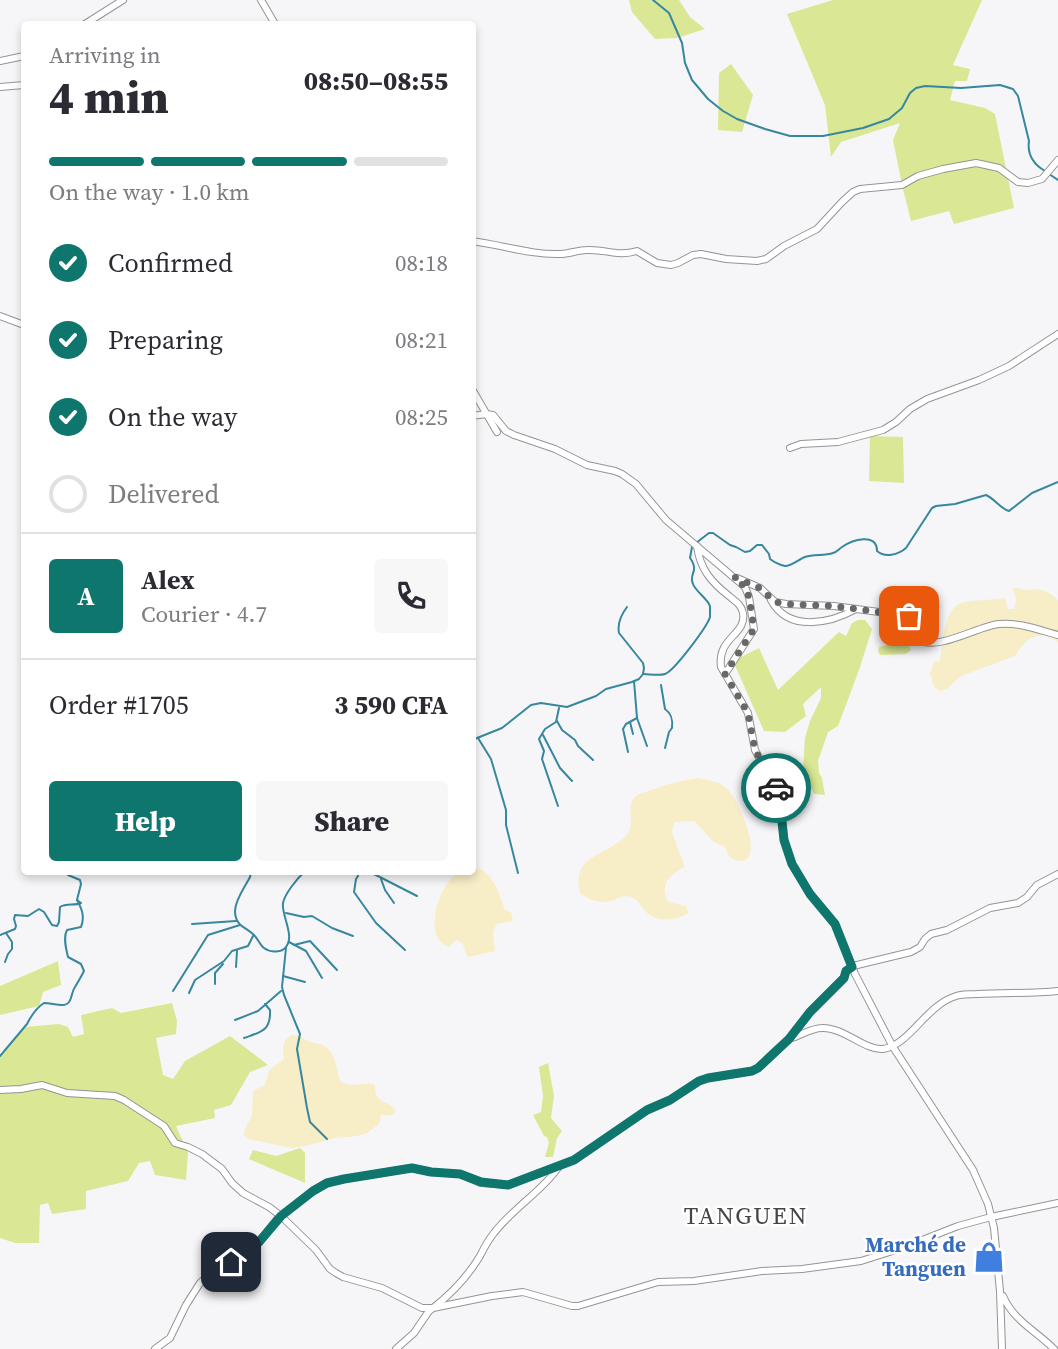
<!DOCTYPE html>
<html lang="en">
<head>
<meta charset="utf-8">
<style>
	:root { --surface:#fff; --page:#f7f7f7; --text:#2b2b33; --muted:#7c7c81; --line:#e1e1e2; --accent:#0f766e }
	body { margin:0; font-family:"Source Serif 4",serif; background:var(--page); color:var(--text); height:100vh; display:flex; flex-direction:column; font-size:26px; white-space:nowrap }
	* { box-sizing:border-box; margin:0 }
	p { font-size:23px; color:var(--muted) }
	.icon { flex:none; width:38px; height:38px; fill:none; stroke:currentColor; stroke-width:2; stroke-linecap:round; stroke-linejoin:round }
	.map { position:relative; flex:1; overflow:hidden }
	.panel { position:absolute; left:21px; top:21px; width:455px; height:854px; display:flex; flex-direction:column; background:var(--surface); border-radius:7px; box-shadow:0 4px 10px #0003 }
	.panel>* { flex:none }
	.pin { position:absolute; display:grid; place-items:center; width:60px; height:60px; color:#fff; margin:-30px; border-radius:14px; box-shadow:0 4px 10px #0006 }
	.courier { position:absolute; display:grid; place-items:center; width:70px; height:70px; margin:-35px; border:5px solid #0f766e; border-radius:50%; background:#fff; color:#222; box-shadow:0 2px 9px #0007 }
	.summary em { font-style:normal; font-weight:800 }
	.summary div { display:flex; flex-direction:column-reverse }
	.summary { display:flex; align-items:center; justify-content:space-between; height:119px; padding:0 28px }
	h1 { font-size:46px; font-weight:800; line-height:52px }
	.bar { display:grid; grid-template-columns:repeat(4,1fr); gap:10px 7px; align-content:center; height:84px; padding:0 28px }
	.bar i { height:9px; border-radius:5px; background:var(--line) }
	.bar .active { background:var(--accent) }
	.bar p { grid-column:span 4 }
	.line { display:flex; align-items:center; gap:18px; padding:0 28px; border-top:2px solid var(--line) }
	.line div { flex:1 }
	.round { display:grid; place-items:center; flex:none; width:74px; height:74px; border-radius:7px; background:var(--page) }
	ol { padding:0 28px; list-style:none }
	li { display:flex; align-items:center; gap:21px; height:77px }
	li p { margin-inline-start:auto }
	li .icon { padding:7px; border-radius:50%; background:var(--accent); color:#fff; stroke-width:4 }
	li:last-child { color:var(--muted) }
	li i { width:38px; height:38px; border:4px solid var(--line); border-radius:50% }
	.button { display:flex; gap:14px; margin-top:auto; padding:14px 28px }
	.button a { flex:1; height:80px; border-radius:7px; background:var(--accent); color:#fff; font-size:28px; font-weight:800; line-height:80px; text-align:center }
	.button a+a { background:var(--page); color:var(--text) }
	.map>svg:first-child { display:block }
	.green { fill:#dae794 }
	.sand { fill:#f7edc7 }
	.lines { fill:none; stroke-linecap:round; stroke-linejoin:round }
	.stream { stroke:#37879e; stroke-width:2 }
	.street-casing { stroke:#949496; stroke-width:8 }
	.street { stroke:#fff; stroke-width:6 }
	.done { stroke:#686869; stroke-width:7; stroke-dasharray:0 12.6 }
	.route { stroke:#0f766e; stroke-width:9 }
	.labels { text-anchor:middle; stroke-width:5; stroke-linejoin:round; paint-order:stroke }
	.shop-label { font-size:21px; font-weight:bold; fill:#366cbe; stroke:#fff; text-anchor:end }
	.quarter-label { font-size:24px; letter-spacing:2px; fill:#454546; stroke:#fff }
</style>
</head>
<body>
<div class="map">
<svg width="1058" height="1349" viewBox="0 0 1058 1349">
	<rect width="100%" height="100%" fill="#f6f6f8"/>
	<g class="green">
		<path d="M 629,0 L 679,0 L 690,17 L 705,29 L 677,38 L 655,39 L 632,12 Z"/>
		<path d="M 833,0 L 982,0 L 953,65 L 970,69 L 967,81 L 955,81 L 950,100 L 985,108 L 995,114 L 1014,208 L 954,224 L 949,211 L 911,221 L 902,185 L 893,140 L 900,123 L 841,142 L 831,157 L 825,105 L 787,14 Z"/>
		<path d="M 731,64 L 753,95 L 742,132 L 718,130 L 719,73 Z"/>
		<path d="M 870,436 L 903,437 L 904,483 L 869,481 Z"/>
		<path d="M 889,615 L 903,618 L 902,635 L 911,650 L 906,654 L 880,655 L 878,651 L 879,647 L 892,644 C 895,635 885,630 884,621 Z"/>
		<path d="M 858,620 L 865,620 L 872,629 L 859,670 L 838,726 L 828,732 L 818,761 L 819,773 L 822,778 L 825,795 L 814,794 L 803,769 L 805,738 L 810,721 L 821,698 L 821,687 L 803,704 L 806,716 L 785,732 L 764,731 L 733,661 L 759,648 L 778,690 L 839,632 L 846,636 L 852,623 Z"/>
		<path d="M 58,961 L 61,985 L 43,992 L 39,1006 L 0,1015 L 0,986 Z"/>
		<path d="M 172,1003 L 177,1021 L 176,1034 L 156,1038 L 163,1075 L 173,1079 L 185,1061 L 230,1036 L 268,1065 L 250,1072 L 231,1105 L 214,1110 L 215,1118 L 176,1126 L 188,1153 L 186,1180 L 155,1175 L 150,1161 L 139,1163 L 128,1181 L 86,1191 L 86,1209 L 52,1214 L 48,1203 L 40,1205 L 39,1243 L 15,1243 L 0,1238 L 0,1056 L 25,1027 L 59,1024 L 68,1027 L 73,1037 L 84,1034 L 81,1015 L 112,1008 L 121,1013 Z"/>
		<path d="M 548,1063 L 554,1096 L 551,1118 L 562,1131 L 557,1138 L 553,1157 L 545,1157 L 549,1143 L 547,1137 L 544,1136 L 533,1115 L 541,1112 L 543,1096 L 539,1067 Z"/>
		<path d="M 300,1148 L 305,1153 L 305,1183 L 249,1159 L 253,1150 L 276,1156 Z"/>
	</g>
	<g class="sand">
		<path d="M 1016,587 C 1028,593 1031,588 1041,590 C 1047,591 1054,596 1058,600 L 1058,642 C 1039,629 1025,638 1015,656 L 961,676 L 947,689 L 940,691 L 934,687 L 930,673 L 934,662 L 940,661 C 943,644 943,605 965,602 C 978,600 992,600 1005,598 L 1008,609 L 1014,609 C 1017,602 1016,595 1012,589 Z"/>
		<path d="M 698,778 C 708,780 717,781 725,787 C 736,795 755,838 750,853 C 749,858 748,858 744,861 C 732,861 729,858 725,847 L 714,842 L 694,821 L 674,822 L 672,832 L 685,867 C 670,874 658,885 669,902 L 686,906 L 689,913 C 678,920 658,923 647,913 C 641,907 638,897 627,896 C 621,896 616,899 611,901 C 599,904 590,900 580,893 C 571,855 606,856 626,836 C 637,824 624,807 636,796 C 640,793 647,792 651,790 C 668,784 681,781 698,778 Z"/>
		<path d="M 473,868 C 492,868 499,894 505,910 L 511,912 L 513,921 L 496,924 L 493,933 L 495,951 L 468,957 L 462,943 L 456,940 L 449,947 C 442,944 436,938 435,930 C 432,913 443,878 461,872 C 463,871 471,872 472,872 Z"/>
		<path d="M 292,1035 C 300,1035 301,1038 308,1041 C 313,1043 319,1043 324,1046 C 335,1052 337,1069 340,1081 C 350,1089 364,1081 375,1085 C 375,1105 386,1099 396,1110 L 393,1115 L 381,1115 L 379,1124 L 367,1133 L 357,1136 L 335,1138 L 305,1146 L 292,1148 L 248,1139 L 244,1135 L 245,1129 L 252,1116 L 253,1091 L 265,1085 L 269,1070 L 284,1059 C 282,1048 282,1040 292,1035 Z"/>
	</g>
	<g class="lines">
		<g class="stream">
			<path d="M 653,0 L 669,13 L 682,43 L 685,63 L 692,80 L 708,99 L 723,111 L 737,119 L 765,129 L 790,136 L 823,136 L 863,128 L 889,119 L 902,108 L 910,93 L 916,88 L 925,86 L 961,88 L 1000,85 L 1013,89 L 1018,96 L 1029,141 C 1027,155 1033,164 1045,171"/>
			<path d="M 1049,174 L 1058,180"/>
			<path d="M 696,543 L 709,533 L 713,533 L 730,545 L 736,547 L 745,552 L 750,551 L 757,545 L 762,545 L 769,554 L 770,559 C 774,562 780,565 785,566 C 792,566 799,559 805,557 C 814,554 824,556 833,553 C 837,552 839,549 842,547 C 852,540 877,532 877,551 C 885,558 898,555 906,548 L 932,508 L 936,506 L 955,504 L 986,495 C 995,499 1001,509 1009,511 L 1032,493 L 1058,482"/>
			<path d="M 643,674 C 649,674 659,676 665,674 C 674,671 707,627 710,617 C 710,616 710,608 710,606 C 707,598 696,592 693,584 C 688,574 700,572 690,558 L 692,547"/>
			<path d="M 661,685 L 665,709 C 672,714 673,720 672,728 L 669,732 L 665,748"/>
			<path d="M 637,718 L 647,746"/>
			<path d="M 557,721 L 562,730 L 575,740 L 578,746 L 593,760"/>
			<path d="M 630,722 L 633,734"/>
			<path d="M 543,735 L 560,768 L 572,781"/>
			<path d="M 478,738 L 491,759 L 506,810 L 506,825 L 518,873"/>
			<path d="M 472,740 L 502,728 L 531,705 L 541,703 L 567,707 L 596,696 L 606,689 L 632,682 L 639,679 L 643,674 L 644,668 L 643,663 L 619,633 C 617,623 621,615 627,607"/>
			<path d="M 628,752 L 623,729 L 626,724 L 637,718 L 634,681"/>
			<path d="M 558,806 L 542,759 L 544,751 L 539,739 L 545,729 L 556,722 L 559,708"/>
			<path d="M 207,872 L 213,873 L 216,872"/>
			<path d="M 251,872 L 250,877 C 245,887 235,900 235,911 C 235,926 246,927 254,935 C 258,939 260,945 264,948 C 269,952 279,953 284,949 C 297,938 281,916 283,903 C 285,893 298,878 304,872"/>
			<path d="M 357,872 L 358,876 L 356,879 L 354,892 L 376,923 L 405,950"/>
			<path d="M 370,872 L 417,896"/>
			<path d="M 381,879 L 385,890 L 394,903"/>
			<path d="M 286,913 L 304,917 L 312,916 L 332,928 L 353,936"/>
			<path d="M 192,924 L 236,921"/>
			<path d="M 0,935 L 15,929 L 16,926 L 14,919 L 15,915 L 28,916 L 39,909 L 44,912 L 52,925 L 57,926 L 59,922 L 60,907 C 67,903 74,906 81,903 L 77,900 L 81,884 L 80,880 L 68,875 L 68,872"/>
			<path d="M 289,942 L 306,951 L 322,978"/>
			<path d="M 294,945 L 310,941 L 337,970"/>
			<path d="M 286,948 L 282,987 L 284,995 L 300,1034 L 297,1049 L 307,1108 L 310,1122 L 327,1139"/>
			<path d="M 5,962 L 8,954 L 12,949 L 12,942 L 6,933"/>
			<path d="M 236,967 L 237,951"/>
			<path d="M 283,976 L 305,982"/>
			<path d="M 215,984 L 215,973 L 223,964"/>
			<path d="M 173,991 L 208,935 L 240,925"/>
			<path d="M 189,993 L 195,980 L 224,961 L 232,951 L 248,946 L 253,936"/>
			<path d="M 235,1020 L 258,1011 L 281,991"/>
			<path d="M 244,1038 C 261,1032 271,1031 270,1010 L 265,1004"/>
			<path d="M 0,1056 L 27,1024 C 31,1016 36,1008 44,1003 C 50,1003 56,1005 62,1005 C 73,1005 70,994 75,987 C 78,982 81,977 84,971 L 81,964 L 68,957 C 66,949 63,937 67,930 L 81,927 C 85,917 82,909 77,900"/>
		</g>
		<defs>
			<g id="street">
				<path d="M 261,0 L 275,24"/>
				<path d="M 85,24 L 123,0"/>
				<path d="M 0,61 L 24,56"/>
				<path d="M 0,87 L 24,85"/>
				<path d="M 472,241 C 502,245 531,255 560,254 C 569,254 578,250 587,250 C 606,249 617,257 637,251 L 657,263 L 671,265 L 678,263 L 693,255 L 701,254 L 726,259 L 757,261 L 766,259 L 784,246 L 817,229 L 842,202 L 853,192 L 860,189 L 902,185 L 918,176 L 943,169 L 976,163 L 999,168 L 1018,182 L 1028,183 L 1042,179 L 1058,160"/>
				<path d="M 0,316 L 24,325"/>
				<path d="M 472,389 L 497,432"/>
				<path d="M 472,416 L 486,414 L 493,415 L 506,431 L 514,435 L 555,449 L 587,465 L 615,471 L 622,474 L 636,484 L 666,520 L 745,587 L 749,597 L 754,629 L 725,674"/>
				<path d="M 790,448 L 801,444 L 838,442 L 883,430 L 896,422 L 910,409 L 927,399 L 979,380 L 1009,366 L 1058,334"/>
				<path d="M 697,546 C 700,569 711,582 729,596 C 735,601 741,604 743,613 C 747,635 717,637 721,667 L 748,713 L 755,750 L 779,795 L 784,840 L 792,864 L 810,894 L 835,924 L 855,974 L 893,1047 L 973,1170 L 988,1204 L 994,1228 L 1000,1291 L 1002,1349"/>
				<path d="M 737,578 L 760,588 L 775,602 L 786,604 L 834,606 L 909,616 C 915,624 909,635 919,640 C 938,651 978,626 999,624 C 1019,622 1039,630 1058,635"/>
				<path d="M 771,600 C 788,632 829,624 856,609"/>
				<path d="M 792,1038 C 801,1035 812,1028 822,1028 C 843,1027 866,1051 883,1049 C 909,1046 926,1005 956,996 C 962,994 970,994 977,994 C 1004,992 1031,994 1058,991"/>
				<path d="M 0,1090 L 21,1089 L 42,1085 L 67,1093 L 115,1096 L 124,1100 L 164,1126 L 175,1143 L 188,1147 L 202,1154 L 222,1169 L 232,1183 L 243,1193 L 269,1207 L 281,1216 L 316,1250 L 330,1269 L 336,1273 L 343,1277 L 382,1288 L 422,1308 L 433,1308 C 451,1294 468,1276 480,1256 C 484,1248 488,1240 494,1233 C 513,1208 540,1193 558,1168"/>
				<path d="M 1003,1296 C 1013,1320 1036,1331 1054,1349"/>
				<path d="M 155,1349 L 170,1338 L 186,1305 L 200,1283 L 210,1274 L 231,1262 L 259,1242 L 278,1218 L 313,1191 L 327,1183 L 344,1179 L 412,1168 L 431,1172 L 460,1174 L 481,1183 L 508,1185 L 574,1160 L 647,1110 L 670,1100 L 699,1081 L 708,1078 L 752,1071 L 758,1068 L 789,1039 L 810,1012 L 844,978 L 846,971 L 853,966 L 911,952 L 920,947 L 925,939 L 931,934 L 947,930 L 990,908 L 1018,903 L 1027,897 L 1037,885 L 1058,874"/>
				<path d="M 396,1349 L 414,1333 L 429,1311 L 433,1308 L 492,1296 L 523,1292 L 572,1306 L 578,1306 L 658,1282 L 694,1281 L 762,1271 L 802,1269 L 861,1261 L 902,1248 L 958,1226 L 991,1217 L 1058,1203"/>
			</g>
		</defs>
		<use href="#street" class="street-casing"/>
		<use href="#street" class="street"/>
	</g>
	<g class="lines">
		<path class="done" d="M 776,788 L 755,750 L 748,713 L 725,674 L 754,629 L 749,597 L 745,587 L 734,577 L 760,588 L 775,602 L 786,604 L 834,606 L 909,616"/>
		<path class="route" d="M 231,1262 L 259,1242 L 281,1216 L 313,1191 L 327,1183 L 344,1179 L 412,1168 L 431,1172 L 460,1174 L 481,1182 L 508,1185 L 574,1160 L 647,1110 L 670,1100 L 699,1081 L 708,1078 L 752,1071 L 758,1068 L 789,1039 L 810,1012 L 844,978 L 846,971 L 852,967 L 835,924 L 810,894 L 792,864 L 784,840 L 779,795 L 776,788"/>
	</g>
	<defs>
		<symbol id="shop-bare" viewBox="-9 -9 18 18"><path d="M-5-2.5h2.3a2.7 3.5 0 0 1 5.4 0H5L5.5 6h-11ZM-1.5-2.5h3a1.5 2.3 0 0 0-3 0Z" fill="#3f7fe0" stroke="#fff" stroke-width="2.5" paint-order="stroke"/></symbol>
	</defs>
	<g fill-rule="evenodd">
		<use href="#shop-bare" x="967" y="1235" width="44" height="44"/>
	</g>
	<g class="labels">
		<g class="shop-label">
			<text x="966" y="1252">Marché de<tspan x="966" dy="24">Tanguen</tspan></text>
		</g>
		<g class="quarter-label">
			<text x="746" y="1224">TANGUEN</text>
		</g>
	</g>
</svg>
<div class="pin" style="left:909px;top:616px;background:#ea580c"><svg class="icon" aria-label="bag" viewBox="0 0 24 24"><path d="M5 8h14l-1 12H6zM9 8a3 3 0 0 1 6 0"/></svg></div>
<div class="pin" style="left:231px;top:1262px;background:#1f2937"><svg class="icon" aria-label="home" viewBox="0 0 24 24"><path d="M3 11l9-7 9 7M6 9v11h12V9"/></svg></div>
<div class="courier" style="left:776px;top:788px"><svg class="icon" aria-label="car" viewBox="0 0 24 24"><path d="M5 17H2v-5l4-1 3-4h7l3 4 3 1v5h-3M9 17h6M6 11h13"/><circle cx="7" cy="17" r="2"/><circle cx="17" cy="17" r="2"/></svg></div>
<section class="panel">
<div class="summary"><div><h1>4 min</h1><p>Arriving in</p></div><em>08:50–08:55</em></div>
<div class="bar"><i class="active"></i><i class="active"></i><i class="active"></i><i></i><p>On the way · 1.0 km</p></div>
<ol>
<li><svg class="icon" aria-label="check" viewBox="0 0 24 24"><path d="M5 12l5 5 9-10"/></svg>Confirmed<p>08:18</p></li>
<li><svg class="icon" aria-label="check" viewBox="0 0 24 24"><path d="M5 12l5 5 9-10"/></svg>Preparing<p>08:21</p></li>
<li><svg class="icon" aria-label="check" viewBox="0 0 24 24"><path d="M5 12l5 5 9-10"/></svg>On the way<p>08:25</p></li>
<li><i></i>Delivered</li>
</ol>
<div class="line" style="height:126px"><b class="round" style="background:var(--accent);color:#fff">A</b><div><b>Alex</b><p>Courier · 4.7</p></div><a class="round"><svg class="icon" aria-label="phone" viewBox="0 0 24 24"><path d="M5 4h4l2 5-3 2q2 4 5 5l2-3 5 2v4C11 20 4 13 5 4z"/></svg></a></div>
<div class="line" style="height:91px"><div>Order #1705</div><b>3 590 CFA</b></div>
<div class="button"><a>Help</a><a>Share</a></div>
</section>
</div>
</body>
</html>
